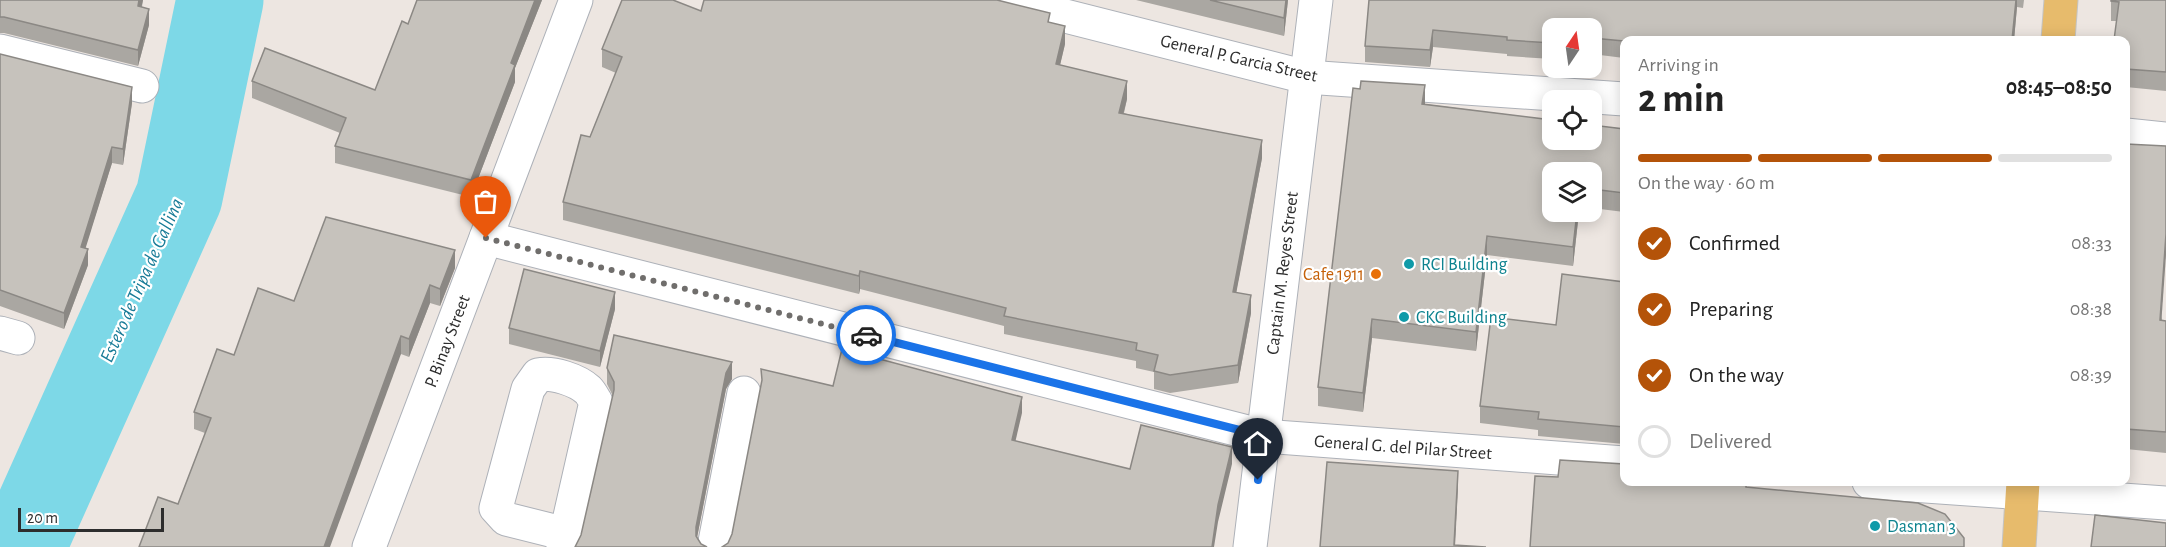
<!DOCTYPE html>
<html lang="en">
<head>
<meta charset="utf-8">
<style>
	:root { --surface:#fff; --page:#f2f2f2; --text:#222; --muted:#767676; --line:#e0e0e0; --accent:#b45309 }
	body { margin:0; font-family:"Alegreya Sans",sans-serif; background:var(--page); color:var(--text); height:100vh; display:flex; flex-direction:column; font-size:22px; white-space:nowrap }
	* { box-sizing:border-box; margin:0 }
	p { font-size:20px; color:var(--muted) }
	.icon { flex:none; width:33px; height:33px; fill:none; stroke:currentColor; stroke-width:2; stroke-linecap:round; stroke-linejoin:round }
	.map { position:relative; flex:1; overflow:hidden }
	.details { position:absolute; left:1620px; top:36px; width:510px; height:450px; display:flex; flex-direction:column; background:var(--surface); border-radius:12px; box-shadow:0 3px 15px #0003 }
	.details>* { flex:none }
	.needle { width:39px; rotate:13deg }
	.fabs { position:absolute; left:1542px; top:18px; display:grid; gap:12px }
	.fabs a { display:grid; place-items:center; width:60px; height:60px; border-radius:12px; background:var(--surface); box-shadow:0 3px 15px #0003; font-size:30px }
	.scale { position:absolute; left:18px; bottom:15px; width:146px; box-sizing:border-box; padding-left:6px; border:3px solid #2d2d2d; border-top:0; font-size:16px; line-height:21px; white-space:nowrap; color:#2d2d2d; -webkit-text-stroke:4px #fff; paint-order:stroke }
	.pin { position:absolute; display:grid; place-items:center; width:51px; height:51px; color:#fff; margin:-62px -26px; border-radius:50% 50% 50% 0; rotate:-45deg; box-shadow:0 0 6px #0007 }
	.pin .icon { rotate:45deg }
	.courier { position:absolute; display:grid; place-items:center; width:60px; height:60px; margin:-30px; border:4px solid #1a73e8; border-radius:50%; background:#fff; color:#222; box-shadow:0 2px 8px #0007 }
	.summary em { font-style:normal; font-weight:700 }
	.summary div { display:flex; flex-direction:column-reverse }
	.summary { display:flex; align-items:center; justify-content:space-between; height:102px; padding:0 18px }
	h1 { font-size:39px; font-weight:700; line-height:45px }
	.bar { display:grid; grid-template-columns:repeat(4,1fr); gap:9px 6px; align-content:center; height:72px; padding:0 18px }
	.bar i { height:8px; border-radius:4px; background:var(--line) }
	.bar .on { background:var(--accent) }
	.bar p { grid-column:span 4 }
	ol { padding:0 18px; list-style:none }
	li { display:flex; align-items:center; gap:18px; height:66px }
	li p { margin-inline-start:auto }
	li .icon { padding:6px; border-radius:50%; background:var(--accent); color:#fff; stroke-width:4 }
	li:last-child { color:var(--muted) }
	li i { width:33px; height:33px; border:3px solid var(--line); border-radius:50% }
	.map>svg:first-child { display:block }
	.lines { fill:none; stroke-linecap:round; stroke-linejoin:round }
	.river { stroke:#7dd8e7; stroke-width:87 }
	.minor-casing { stroke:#adb1b8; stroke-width:35 }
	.major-casing { stroke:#c4c4c4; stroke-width:35 }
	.minor { stroke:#fff; stroke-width:33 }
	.major { stroke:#e7bb6c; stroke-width:33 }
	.wall { fill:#aaa7a2 }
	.shaded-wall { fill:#8b8884 }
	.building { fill:#c6c2bc; stroke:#8b8884; stroke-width:1.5 }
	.done { stroke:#706e6c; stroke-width:6; stroke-dasharray:0 10.8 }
	.route { stroke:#1a73e8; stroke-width:8 }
	.culture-dot { fill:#0f9aa8; stroke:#fff; stroke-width:2 }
	.food-dot { fill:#e8710a; stroke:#fff; stroke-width:2 }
	.labels { text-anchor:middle; stroke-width:4.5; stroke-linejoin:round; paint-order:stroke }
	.street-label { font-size:18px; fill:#2d2d2d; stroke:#fff }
	.culture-label { font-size:18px; fill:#0d838f; stroke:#fff; text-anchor:start }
	.food-label { font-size:18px; fill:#c56008; stroke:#fff; text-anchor:end }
	.water-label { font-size:20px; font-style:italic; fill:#187b97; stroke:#fff }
</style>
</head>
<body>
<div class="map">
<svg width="2166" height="547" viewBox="0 0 2166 547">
	<rect width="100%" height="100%" fill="#ede6e1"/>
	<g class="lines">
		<path class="river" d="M 22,547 L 179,197 L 220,0"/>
		<defs>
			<g id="minor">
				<path d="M 1002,0 L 1306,77 L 1624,99"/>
				<path d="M 0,51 L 142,86"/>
				<path d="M 2126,135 L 2166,139"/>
				<path d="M 486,238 L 1263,436 L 1624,463"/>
				<path d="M 0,333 L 18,338"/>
				<path d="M 1869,482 L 2166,503"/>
				<path d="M 369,547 L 576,0"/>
				<path d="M 563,547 L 566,534 L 596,402 C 594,399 591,393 588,390 C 577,380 553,372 538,375 L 528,389 L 496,508 L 506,519 L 566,534"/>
				<path d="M 714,547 L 744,393"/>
				<path d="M 1250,547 L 1316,0"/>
			</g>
			<g id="major">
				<path d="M 2058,40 L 2061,0"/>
				<path d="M 2019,547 L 2023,482"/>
			</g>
		</defs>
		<use href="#minor" class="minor-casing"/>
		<use href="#major" class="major-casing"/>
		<use href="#minor" class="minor"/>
		<use href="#major" class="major"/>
	</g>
	<g class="wall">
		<path d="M 0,0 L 143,0 L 142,7 L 149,25 L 138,66 L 4,33 L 0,33 Z"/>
		<path d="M 417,0 L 542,0 L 515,68 L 515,82 L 471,197 L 335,163 L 335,146 L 340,133 L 252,98 L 252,81 L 375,90 L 408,24 Z"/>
		<path d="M 1136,0 L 1288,0 L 1284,36 Z"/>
		<path d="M 1369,0 L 2024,0 L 2023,8 L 2017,7 L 2014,40 L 1624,40 L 1624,58 L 1592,54 L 1592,28 L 1552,28 L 1552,59 L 1507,56 L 1507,54 L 1433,47 L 1430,67 L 1365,62 L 1365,46 Z"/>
		<path d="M 2111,0 L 2166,0 L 2166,91 L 2126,87 L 2126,40 L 2117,21 L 2111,21 Z"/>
		<path d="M 701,11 L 1050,23 L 1065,44 L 1060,65 L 1127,99 L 1124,113 L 1262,158 L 1236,292 L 1251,313 L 1238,383 L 1170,393 L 1154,389 L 1154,372 L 1136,368 L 1136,361 L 1004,334 L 1004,326 L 860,289 L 859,294 L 563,220 L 563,202 L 616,73 L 602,67 L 602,49 Z"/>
		<path d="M 0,54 L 132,103 L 123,165 L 112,163 L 85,248 L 88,265 L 64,329 L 0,306 Z"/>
		<path d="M 1360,89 L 1425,104 L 1624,129 L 1624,212 L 1592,208 L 1592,172 L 1552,172 L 1579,212 L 1573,266 L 1487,255 L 1476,351 L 1372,338 L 1363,412 L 1318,406 L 1318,387 Z"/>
		<path d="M 2126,144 L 2162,320 L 2166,321 L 2166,453 L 2126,449 Z"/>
		<path d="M 455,268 L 440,306 L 430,303 L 409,357 L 401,354 L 178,504 L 205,433 L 194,429 L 194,412 L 294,301 Z"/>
		<path d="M 1624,282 L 1624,444 L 1538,436 L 1538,430 L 1480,423 L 1480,406 L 1556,325 Z"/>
		<path d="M 615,309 L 600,367 L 509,344 L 509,328 Z"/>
		<path d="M 607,368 L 732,379 L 726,389 L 697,537 L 581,535 L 613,396 L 607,384 Z"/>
	</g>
	<g class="shaded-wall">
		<path d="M 139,0 L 143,0 L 138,22 L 138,6 Z"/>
		<path d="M 535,0 L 542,0 L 515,68 L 515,82 L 471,197 L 471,180 L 511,63 Z"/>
		<path d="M 1286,0 L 1288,0 L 1284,36 L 1284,18 Z"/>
		<path d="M 2016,0 L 2017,0 L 2017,7 L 2014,40 L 2012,40 Z"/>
		<path d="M 149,9 L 149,25 L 138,66 L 138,50 Z"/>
		<path d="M 1065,26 L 1065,44 L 1056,82 L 1056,64 Z"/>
		<path d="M 1433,30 L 1433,47 L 1430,67 L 1430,50 Z"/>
		<path d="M 1127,81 L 1127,99 L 1119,131 L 1119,113 Z"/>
		<path d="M 1425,85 L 1425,104 L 1422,104 Z"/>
		<path d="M 132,87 L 132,103 L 123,165 L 123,149 Z"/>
		<path d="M 1262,140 L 1262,158 L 1233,310 L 1233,292 Z"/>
		<path d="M 112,147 L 112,163 L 81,263 L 81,247 Z"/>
		<path d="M 1577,212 L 1579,212 L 1573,266 L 1573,247 Z"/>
		<path d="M 2166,234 L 2166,255 L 2160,341 L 2160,320 Z"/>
		<path d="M 1487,236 L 1487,255 L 1476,351 L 1476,332 Z"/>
		<path d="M 88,249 L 88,265 L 64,329 L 64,313 Z"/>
		<path d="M 455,250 L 455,268 L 440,306 L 440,289 Z"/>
		<path d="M 860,271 L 860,289 L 859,294 L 859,276 Z"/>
		<path d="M 430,285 L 430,303 L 409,357 L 409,339 Z"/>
		<path d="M 615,292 L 615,309 L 600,367 L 600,351 Z"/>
		<path d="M 1251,295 L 1251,313 L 1238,383 L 1238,365 Z"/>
		<path d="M 1372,319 L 1372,338 L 1363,412 L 1363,393 Z"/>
		<path d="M 401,336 L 401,354 L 330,547 L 324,547 Z"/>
		<path d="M 732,362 L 732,379 L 726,389 L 696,543 L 696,527 L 726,373 Z"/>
		<path d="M 1022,397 L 1022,413 L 1012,456 L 1012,440 Z"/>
		<path d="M 1232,447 L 1232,464 L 1218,522 L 1214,547 L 1212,547 L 1218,505 Z"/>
		<path d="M 1458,471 L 1458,488 L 1455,547 L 1454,547 Z"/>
	</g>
	<g class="building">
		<path d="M 0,0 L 139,0 L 138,6 L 149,9 L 138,50 L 4,17 L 0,17 Z"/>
		<path d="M 417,0 L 535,0 L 511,63 L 515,65 L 471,180 L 335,146 L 346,118 L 252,81 L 265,48 L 375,90 L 402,21 L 408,24 Z"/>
		<path d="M 622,0 L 673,0 L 701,11 L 704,0 L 997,0 L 1050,13 L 1048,22 L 1065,26 L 1056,64 L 1127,81 L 1119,113 L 1262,140 L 1233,292 L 1251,295 L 1238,365 L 1170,375 L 1154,371 L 1158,355 L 1136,350 L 1137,343 L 1004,316 L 1006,308 L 860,271 L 859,276 L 563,202 L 581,135 L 590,137 L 622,57 L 602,49 Z"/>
		<path d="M 1210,0 L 1286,0 L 1284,18 Z"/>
		<path d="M 1369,0 L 2016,0 L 2012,40 L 1644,40 L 1632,39 L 1632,40 L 1624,41 L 1592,38 L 1592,28 L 1552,28 L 1552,43 L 1507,40 L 1507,37 L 1433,30 L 1430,50 L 1365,46 Z"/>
		<path d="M 2111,0 L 2166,0 L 2166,72 L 2126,69 L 2126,40 L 2114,40 L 2119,2 L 2111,1 Z"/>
		<path d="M 0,54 L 132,87 L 123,149 L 112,147 L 81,247 L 88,249 L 64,313 L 0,290 Z"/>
		<path d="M 1361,81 L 1425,85 L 1422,104 L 1552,120 L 1552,140 L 1592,140 L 1592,125 L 1624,129 L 1624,193 L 1592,189 L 1592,172 L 1552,172 L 1552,212 L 1577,212 L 1573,247 L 1487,236 L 1476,332 L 1372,319 L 1363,393 L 1318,387 L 1353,88 L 1360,89 Z"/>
		<path d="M 2126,144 L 2166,146 L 2166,234 L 2160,320 L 2166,321 L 2166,432 L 2126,429 Z"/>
		<path d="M 326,217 L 455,250 L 440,289 L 430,285 L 409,339 L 401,336 L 324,547 L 139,547 L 158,497 L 178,504 L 211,418 L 194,412 L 217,349 L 234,355 L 258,288 L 294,301 Z"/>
		<path d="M 524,269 L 615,292 L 600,351 L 509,328 Z"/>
		<path d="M 1562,274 L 1624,282 L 1624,427 L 1538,419 L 1539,412 L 1480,406 L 1491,317 L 1556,325 Z"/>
		<path d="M 614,335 L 732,362 L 726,373 L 696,527 L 696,536 L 701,544 L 707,547 L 575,547 L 581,535 L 614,390 L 614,382 L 607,368 Z"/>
		<path d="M 842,349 L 1022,397 L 1012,440 L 1130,469 L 1141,425 L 1232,447 L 1218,505 L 1212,547 L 722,547 L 728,543 L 732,534 L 762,380 L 761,369 L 833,386 Z"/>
		<path d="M 1560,460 L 1624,464 L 1624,482 L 1746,482 L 1746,487 L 1918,503 L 1945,514 L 1964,538 L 1964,547 L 1530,547 L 1535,476 L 1558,477 Z"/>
		<path d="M 1327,462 L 1458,471 L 1454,545 L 1486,547 L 1320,547 Z"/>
		<path d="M 2095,515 L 2166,523 L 2166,547 L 2091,547 Z"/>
	</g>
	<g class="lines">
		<path class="done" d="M 486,238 L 866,335"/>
		<path class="route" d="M 866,335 L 1263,436 L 1258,480"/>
	</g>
	<g class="culture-dot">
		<circle cx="1409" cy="264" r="6"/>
		<circle cx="1404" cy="317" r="6"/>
		<circle cx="1875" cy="526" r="6"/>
	</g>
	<circle class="food-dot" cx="1376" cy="274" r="6"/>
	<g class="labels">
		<g class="street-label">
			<text transform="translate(1239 58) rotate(13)" y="6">General P. Garcia Street</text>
			<text transform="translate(1282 273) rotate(-83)" y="6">Captain M. Reyes Street</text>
			<text transform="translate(447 341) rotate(-69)" y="6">P. Binay Street</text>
			<text transform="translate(1403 447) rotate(4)" y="6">General G. del Pilar Street</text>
		</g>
		<g class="culture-label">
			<text x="1421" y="270">RCI Building</text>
			<text x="1416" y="323">CKC Building</text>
			<text x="1887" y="532">Dasman 3</text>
		</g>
		<g class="food-label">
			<text x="1364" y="280">Cafe 1911</text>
		</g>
		<g class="water-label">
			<text transform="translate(141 280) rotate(-66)" y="7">Estero de Tripa de Gallina</text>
		</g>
	</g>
</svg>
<div class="fabs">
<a><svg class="needle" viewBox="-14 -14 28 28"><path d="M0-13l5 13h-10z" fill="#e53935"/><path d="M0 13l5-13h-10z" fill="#767676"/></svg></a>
<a><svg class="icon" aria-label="locate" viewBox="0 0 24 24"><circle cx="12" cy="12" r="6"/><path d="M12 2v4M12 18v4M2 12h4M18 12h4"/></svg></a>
<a><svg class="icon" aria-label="layers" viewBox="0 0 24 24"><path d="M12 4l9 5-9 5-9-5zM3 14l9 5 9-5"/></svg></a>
</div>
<div class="scale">20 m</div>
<div class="pin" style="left:486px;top:238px;background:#ea580c"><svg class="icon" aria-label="bag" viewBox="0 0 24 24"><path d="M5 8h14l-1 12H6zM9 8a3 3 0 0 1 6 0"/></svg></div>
<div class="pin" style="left:1258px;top:480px;background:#1f2937"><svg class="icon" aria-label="home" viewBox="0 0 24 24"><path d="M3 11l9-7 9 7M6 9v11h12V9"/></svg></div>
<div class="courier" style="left:866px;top:335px"><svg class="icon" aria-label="car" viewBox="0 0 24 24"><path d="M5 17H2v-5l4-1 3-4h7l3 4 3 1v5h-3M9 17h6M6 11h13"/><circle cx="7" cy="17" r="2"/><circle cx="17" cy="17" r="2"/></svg></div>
<section class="details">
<div class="summary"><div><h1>2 min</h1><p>Arriving in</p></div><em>08:45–08:50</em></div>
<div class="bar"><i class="on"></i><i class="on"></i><i class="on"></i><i></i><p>On the way · 60 m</p></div>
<ol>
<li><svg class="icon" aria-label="check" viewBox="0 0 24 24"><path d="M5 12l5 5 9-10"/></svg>Confirmed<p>08:33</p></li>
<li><svg class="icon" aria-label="check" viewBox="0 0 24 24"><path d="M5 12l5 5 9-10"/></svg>Preparing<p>08:38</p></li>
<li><svg class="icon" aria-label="check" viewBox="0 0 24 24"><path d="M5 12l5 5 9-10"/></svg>On the way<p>08:39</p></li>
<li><i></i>Delivered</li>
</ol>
</section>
</div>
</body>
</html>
